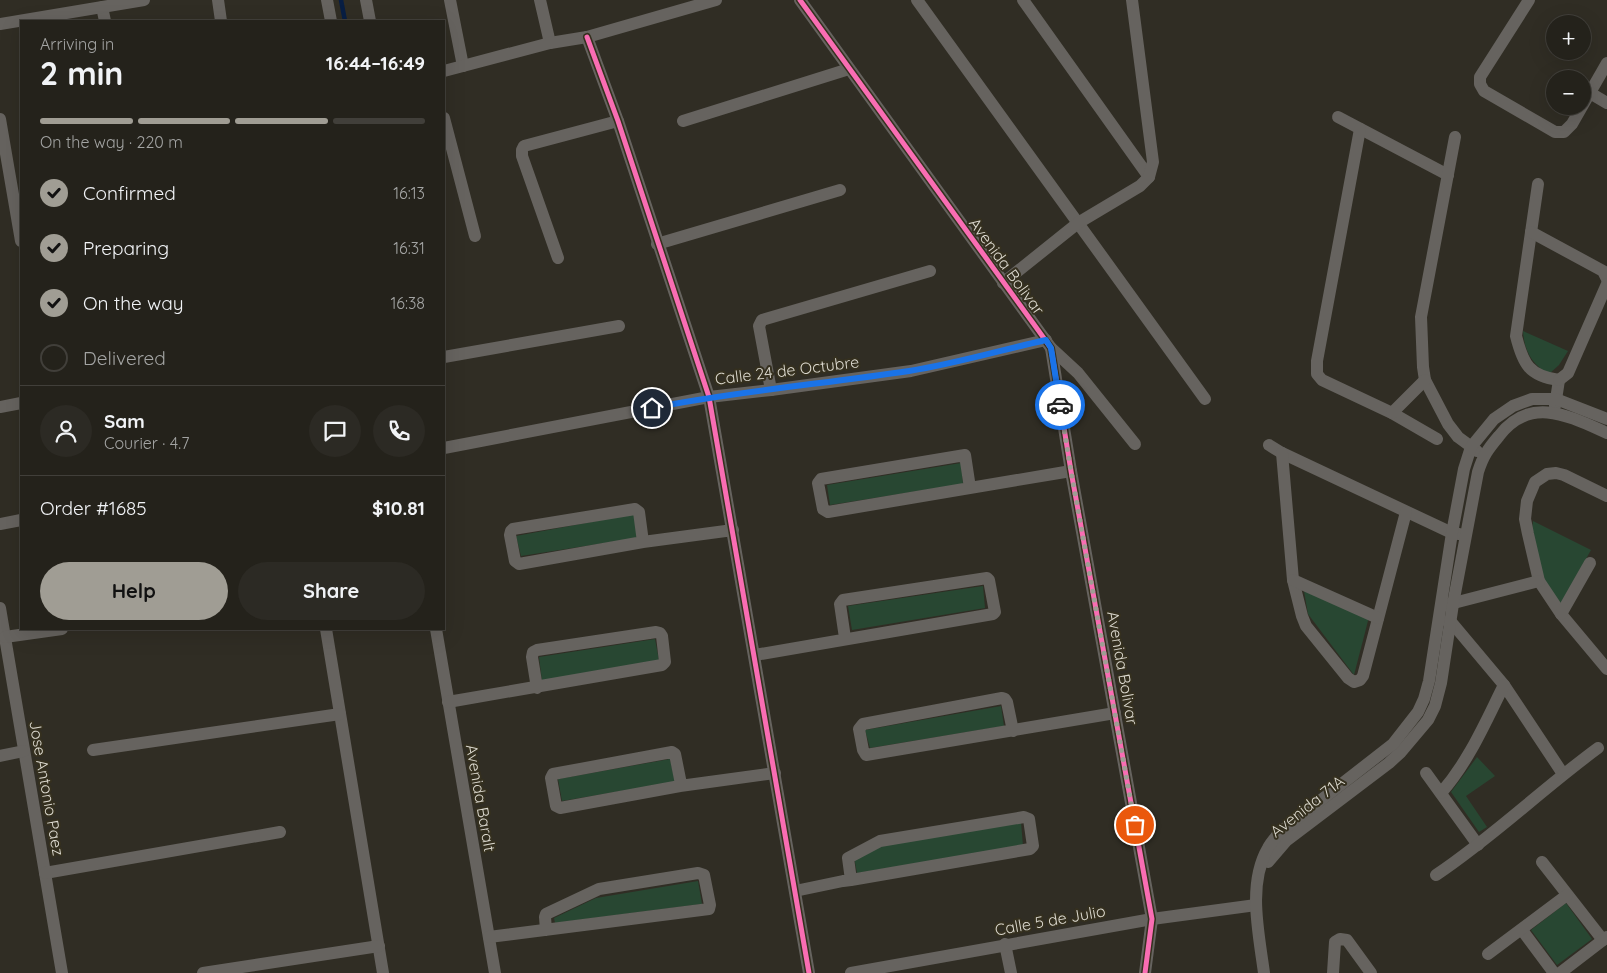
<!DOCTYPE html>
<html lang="en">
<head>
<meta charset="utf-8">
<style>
	:root { --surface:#24221b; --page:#2c2a24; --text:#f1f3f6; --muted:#a3a4a3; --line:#413f3a; --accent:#a09d94 }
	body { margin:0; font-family:Quicksand,sans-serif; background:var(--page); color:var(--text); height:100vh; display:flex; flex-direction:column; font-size:19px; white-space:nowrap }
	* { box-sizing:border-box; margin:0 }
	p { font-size:16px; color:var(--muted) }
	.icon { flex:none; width:28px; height:28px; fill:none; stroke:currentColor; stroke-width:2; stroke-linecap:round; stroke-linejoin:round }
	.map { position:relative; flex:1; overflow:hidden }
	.side { position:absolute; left:20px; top:20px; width:425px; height:610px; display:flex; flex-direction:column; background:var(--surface); border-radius:0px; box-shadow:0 5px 20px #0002,0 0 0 1px var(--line) }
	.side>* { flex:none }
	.tools { position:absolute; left:1546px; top:15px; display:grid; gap:10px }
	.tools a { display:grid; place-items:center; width:45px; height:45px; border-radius:50%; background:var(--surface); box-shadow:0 5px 20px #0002,0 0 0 1px var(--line); font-size:25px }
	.pin { position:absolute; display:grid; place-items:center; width:42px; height:42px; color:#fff; margin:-21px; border:2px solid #fff; border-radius:50%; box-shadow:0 1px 5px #0007 }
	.courier { position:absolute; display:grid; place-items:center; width:50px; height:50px; margin:-25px; border:4px solid #1a73e8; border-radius:50%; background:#fff; color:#222; box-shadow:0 1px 6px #0007 }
	.head em { font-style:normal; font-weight:800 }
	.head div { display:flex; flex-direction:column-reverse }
	.head { display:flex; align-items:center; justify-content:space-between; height:85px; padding:0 20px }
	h1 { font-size:32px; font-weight:800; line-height:38px }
	.bar { display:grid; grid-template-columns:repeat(4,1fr); gap:8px 5px; align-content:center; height:60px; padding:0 20px }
	.bar i { height:6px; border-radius:4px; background:var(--line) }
	.bar .active { background:var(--accent) }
	.bar p { grid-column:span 4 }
	.line { display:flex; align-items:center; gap:12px; padding:0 20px; border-top:1px solid var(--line) }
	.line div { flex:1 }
	.round { display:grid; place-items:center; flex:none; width:52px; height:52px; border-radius:26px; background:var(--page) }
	ol { padding:0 20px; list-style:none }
	li { display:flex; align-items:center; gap:15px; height:55px }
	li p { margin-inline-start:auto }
	li .icon { padding:5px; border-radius:50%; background:var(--accent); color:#111; stroke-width:4 }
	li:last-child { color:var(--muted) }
	li i { width:28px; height:28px; border:2px solid var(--line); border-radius:50% }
	.action { display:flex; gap:10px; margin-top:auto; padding:10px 20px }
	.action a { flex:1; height:58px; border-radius:30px; background:var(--accent); color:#111; font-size:20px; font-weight:800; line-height:58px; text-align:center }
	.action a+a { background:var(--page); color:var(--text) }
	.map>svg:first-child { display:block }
	.green { fill:#284732 }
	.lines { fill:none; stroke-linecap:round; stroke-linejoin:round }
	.stream { stroke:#081e43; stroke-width:4.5 }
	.street { stroke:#66635f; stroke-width:12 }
	.cycleway-casing { stroke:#35301f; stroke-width:8 }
	.cycleway { stroke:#f96db3; stroke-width:5 }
	.done { stroke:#a09d94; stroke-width:5; stroke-dasharray:0 9 }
	.route { stroke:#1a73e8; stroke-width:6 }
	.labels { text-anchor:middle; stroke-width:4; stroke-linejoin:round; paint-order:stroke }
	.street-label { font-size:16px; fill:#dddad0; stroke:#35301f }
</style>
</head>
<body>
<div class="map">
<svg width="1607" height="973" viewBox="0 0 1607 973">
	<rect width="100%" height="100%" fill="#302d24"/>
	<g class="green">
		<path d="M 1523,331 L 1568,351 L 1559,365 L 1549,374 C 1532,365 1524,350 1523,331 Z"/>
		<path d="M 961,463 L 963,484 L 830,505 L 827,485 Z"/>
		<path d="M 634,514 L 637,538 L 521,556 L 516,536 Z"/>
		<path d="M 1533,521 L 1591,550 L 1560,605 L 1546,589 L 1531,536 Z"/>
		<path d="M 983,586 L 985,608 L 852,630 L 848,606 Z"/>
		<path d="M 1304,591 L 1369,617 L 1354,675 L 1308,614 Z"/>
		<path d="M 655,639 L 659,660 L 542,681 L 539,657 Z"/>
		<path d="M 1001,706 L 1004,726 L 870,748 L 865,730 Z"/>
		<path d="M 1477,757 L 1495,776 L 1466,796 L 1487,827 L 1479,832 L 1451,792 Z"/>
		<path d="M 670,759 L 675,782 L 562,801 L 558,779 Z"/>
		<path d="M 1021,822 L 1023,846 L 857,873 L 854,857 L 876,845 Z"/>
		<path d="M 698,881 L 702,904 L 555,923 L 554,918 L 596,898 Z"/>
		<path d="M 1566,903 L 1592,939 L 1557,965 L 1531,930 Z"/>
	</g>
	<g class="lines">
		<path class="stream" d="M 341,0 L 345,21"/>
		<g class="street">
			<path d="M 218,0 L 221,21"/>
			<path d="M 327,0 L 331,21"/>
			<path d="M 366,0 L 370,21"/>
			<path d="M 450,0 L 463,66"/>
			<path d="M 540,0 L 550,43"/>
			<path d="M 800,0 L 1051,348 L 1071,471 L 1152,919 L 1145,973"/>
			<path d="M 917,0 L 1205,399"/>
			<path d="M 1023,0 L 1149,177"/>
			<path d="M 1529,0 L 1480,77 L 1480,84 L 1484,91 L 1555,132 L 1564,132 L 1572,124 L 1607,63"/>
			<path d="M 102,7 L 105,21"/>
			<path d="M 0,24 L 144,0"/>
			<path d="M 587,37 L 618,121 L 709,397 L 809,973"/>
			<path d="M 444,71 L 550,43 L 587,37 L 716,0"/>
			<path d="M 1590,93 L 1607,103"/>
			<path d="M 1338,117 L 1448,175"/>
			<path d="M 444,118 L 475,236"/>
			<path d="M 0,119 L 21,241"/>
			<path d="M 683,121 L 849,69"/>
			<path d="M 1360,129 L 1317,361 L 1317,374 L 1322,380 L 1392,413 L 1437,439"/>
			<path d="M 1455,137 L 1421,317 L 1423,367 L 1425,380 L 1448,424 L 1458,437 L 1477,451"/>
			<path d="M 1538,184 L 1516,336 C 1523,364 1529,376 1559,380 L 1555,406"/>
			<path d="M 1531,232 L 1603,271 L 1607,279"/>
			<path d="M 657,244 L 840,190"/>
			<path d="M 558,258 L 522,156 L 522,150 L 524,146 L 618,121"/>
			<path d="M 1003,283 L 1078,223 L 1140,186 L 1149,177 L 1153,162 L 1132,0"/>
			<path d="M 1051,348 L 1078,373 L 1135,444"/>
			<path d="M 444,357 L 619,326"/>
			<path d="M 1559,380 L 1568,373 L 1607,284"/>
			<path d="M 771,390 L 759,326 L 762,320 L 930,271"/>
			<path d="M 0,407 L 21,403"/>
			<path d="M 1392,413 L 1425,380"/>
			<path d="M 1269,445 L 1282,453 L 1452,533 L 1459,534"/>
			<path d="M 444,448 L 709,397 L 771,390 L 911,371 L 1046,340"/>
			<path d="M 1282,453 L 1293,580 L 1302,616 L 1306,626 L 1348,678 L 1354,682 L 1360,680 L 1363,676 L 1406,512"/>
			<path d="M 970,488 L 965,455 L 821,479 L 818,483 L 823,509 L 828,512 L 1071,471"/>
			<path d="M 1607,496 L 1564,475 L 1556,473 L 1547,474 L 1535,482 L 1527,501 L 1525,519 L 1528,534 L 1539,581 L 1561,614 L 1607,669"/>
			<path d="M 0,524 L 21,520"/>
			<path d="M 643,542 L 639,512 L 635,509 L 513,529 L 511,531 L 510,535 L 515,561 L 519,564 L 643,542 L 733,530"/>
			<path d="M 1293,580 L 1378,618"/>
			<path d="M 1446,605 L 1539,581"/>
			<path d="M 0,608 L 62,973"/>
			<path d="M 1561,614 L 1590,563"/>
			<path d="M 1448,622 L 1452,623 L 1504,685 L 1563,774"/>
			<path d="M 326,629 L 383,973"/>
			<path d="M 436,629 L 495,973"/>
			<path d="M 5,637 L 62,629"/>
			<path d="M 755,655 L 993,614 L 995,612 L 989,580 L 987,578 L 843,600 L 840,604 L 845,638"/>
			<path d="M 448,702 L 662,665 L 665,662 L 662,636 L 660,633 L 656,632 L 537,650 L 533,652 L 532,657 L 537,688"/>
			<path d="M 1013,731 L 1007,702 L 1005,699 L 1002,698 L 863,724 L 859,729 L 863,750 L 866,755 L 1115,713"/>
			<path d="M 93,750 L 340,714"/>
			<path d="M 0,756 L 24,751"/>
			<path d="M 1426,773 L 1478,845"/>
			<path d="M 680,786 L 681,784 L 675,754 L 672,752 L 553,774 L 551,778 L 556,806 L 560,808 L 680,786 L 775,773"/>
			<path d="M 1441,793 C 1469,761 1485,723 1504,685"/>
			<path d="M 1268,862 L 1286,841 L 1389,763 L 1401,752 L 1428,720 L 1435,706 L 1441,683 L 1453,604 L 1478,472 C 1483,456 1488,449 1499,436 C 1530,395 1569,416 1607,433"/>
			<path d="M 1542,862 L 1603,940"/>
			<path d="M 45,873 L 280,832"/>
			<path d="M 1436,875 C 1493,837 1542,789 1598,748"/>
			<path d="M 795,891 L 843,881 L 851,880 L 1030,849 L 1033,846 L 1029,819 L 1024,817 L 880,841 L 848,858 L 851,880"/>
			<path d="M 1522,930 L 1554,973"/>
			<path d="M 489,937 L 709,909 L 710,905 L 704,875 L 698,873 L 599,889 L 546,914 L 545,917 L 546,930"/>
			<path d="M 1005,944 L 1011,973"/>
			<path d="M 1488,954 L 1567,895"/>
			<path d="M 203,973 L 379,946"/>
			<path d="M 851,973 L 1152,919 L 1256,905"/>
			<path d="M 1264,973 C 1259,934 1247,884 1268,848 C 1271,842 1276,837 1280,832 L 1393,744 L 1418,712 L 1424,699 L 1429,681 L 1452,533 L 1464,469 L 1471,447 L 1494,419 L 1513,406 L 1532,399 L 1556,399 L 1607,419"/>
			<path d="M 1333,973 L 1335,942 L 1340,939 L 1347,940 L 1371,973"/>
			<path d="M 1560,973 L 1607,937"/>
		</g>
		<defs>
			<g id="cycleway">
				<path d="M 800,0 L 1051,348 L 1071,471 L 1152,919 L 1145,973"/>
				<path d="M 587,37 L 618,121 L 709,397 L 809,973"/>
			</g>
		</defs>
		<use href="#cycleway" class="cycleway-casing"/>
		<use href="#cycleway" class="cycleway"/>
	</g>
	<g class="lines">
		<path class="done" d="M 1060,405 L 1071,471 L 1135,825"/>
		<path class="route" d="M 652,408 C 737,391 823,384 909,371 C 955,364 1001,350 1046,340 L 1051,348 L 1060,405"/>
	</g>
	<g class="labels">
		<g class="street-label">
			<text transform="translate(1007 266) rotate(54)" y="6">Avenida Bolivar</text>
			<text transform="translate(787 370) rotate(-7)" y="6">Calle 24 de Octubre</text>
			<text transform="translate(1123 668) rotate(80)" y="6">Avenida Bolivar</text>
			<text transform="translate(47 788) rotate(80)" y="6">Jose Antonio Paez</text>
			<text transform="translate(481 798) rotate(80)" y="6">Avenida Baralt</text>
			<text transform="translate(1307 806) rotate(-38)" y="6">Avenida 71A</text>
			<text transform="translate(1050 920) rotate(-10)" y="6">Calle 5 de Julio</text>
		</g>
	</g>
</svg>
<div class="tools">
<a>+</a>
<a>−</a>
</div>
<div class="pin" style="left:1135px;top:825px;background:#ea580c"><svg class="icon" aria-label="bag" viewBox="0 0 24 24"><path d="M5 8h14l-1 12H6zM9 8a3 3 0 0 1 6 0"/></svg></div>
<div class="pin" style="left:652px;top:408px;background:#1f2937"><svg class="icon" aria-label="home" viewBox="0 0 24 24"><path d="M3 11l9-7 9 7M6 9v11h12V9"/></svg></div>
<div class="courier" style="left:1060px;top:405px"><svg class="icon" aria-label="car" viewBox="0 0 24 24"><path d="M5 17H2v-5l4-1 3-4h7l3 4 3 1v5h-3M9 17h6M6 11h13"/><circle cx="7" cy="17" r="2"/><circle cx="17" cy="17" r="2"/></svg></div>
<section class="side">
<div class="head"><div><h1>2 min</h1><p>Arriving in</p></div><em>16:44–16:49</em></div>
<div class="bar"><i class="active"></i><i class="active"></i><i class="active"></i><i></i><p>On the way · 220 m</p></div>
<ol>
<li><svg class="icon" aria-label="check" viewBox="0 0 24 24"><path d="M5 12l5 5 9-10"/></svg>Confirmed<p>16:13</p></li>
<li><svg class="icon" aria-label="check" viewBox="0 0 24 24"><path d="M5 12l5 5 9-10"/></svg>Preparing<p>16:31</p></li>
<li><svg class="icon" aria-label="check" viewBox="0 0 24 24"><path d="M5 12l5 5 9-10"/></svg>On the way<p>16:38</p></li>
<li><i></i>Delivered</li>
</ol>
<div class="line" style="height:90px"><a class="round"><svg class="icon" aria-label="person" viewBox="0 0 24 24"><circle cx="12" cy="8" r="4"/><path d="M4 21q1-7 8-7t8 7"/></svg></a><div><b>Sam</b><p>Courier · 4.7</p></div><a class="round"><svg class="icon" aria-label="chat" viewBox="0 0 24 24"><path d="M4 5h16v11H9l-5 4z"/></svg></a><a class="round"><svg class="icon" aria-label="phone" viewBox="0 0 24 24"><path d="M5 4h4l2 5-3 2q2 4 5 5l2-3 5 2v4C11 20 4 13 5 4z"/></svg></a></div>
<div class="line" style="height:65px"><div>Order #1685</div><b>$10.81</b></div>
<div class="action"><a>Help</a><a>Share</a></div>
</section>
</div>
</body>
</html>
